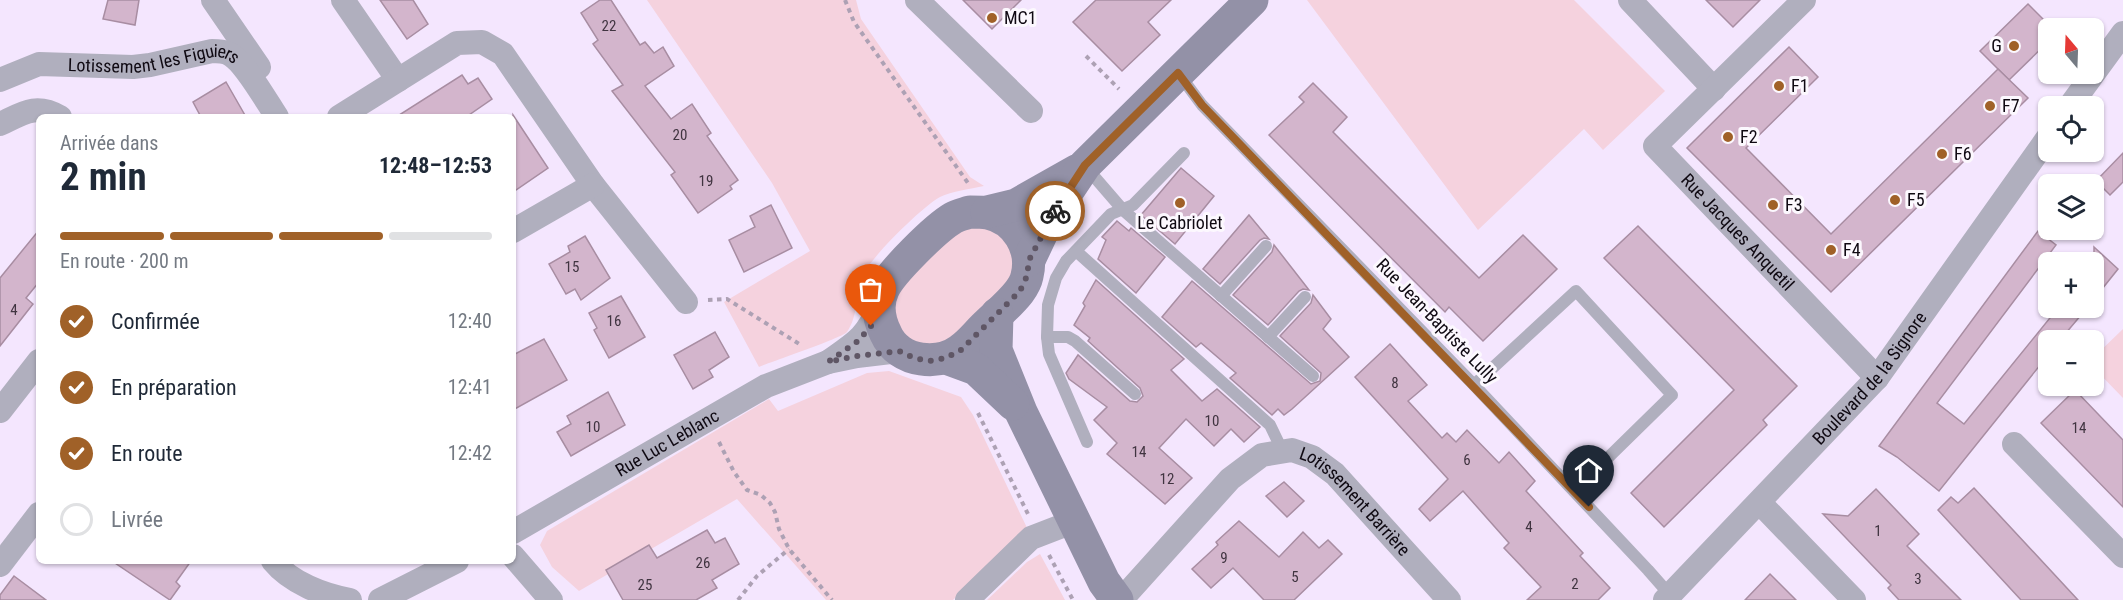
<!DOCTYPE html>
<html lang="fr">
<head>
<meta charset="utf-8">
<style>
	:root { --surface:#fff; --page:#f6f6f7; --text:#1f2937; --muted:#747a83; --line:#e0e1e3; --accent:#a06128 }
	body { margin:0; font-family:"Roboto Condensed",sans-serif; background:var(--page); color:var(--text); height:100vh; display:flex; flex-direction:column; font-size:22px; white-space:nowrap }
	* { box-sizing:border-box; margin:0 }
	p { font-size:20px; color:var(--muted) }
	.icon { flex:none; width:33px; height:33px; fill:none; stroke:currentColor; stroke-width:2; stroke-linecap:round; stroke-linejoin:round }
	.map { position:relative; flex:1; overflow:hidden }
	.side { position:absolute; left:36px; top:114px; width:480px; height:450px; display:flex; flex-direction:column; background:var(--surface); border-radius:9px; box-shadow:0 2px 4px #0004 }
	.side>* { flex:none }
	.needle { width:39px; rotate:341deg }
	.buttons { position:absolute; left:2038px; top:18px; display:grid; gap:12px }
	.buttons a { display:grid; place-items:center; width:66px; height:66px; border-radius:9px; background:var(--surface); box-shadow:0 2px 4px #0004; font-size:30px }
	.pin { position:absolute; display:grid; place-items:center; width:51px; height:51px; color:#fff; margin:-62px -26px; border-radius:50% 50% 50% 0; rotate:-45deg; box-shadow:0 0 6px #0007 }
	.pin .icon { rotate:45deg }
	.courier { position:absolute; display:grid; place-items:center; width:60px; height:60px; margin:-30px; border:4px solid #a06128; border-radius:50%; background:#fff; color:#222; box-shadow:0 2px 8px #0007 }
	.headline em { font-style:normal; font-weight:700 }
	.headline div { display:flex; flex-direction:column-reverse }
	.headline { display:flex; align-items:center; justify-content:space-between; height:102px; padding:0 24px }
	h1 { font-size:39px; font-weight:700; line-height:45px }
	.bar { display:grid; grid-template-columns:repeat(4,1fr); gap:9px 6px; align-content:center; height:72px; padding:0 24px }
	.bar i { height:8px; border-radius:4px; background:var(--line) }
	.bar .current { background:var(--accent) }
	.bar p { grid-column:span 4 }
	ol { padding:0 24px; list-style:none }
	li { display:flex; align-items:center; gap:18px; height:66px }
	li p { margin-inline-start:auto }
	li .icon { padding:6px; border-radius:50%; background:var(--accent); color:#fff; stroke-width:4 }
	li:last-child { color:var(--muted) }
	li i { width:33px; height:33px; border:3px solid var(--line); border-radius:50% }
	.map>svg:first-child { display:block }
	.green { fill:#f5d2de }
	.building { fill:#d3b5cc; stroke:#a88da2; stroke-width:1.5 }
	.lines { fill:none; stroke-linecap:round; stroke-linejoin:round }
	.path { stroke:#ada1b4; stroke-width:4; stroke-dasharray:4.5 4.5; stroke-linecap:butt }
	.lane { stroke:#b0afbe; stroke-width:12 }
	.street { stroke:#b0afbe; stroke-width:24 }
	.secondary { stroke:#9391a7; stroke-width:33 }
	.done { stroke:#5f5665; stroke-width:6; stroke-dasharray:0 10.8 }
	.route { stroke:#a06128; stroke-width:8 }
	.poi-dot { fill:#a06128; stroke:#fcf8fe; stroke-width:2 }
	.labels { text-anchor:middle; stroke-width:6; stroke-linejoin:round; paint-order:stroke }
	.number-label { font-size:15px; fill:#403440 }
	.poi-label { font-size:18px; fill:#0f0912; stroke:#fcf8fe; text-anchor:start }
	.street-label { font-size:18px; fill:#0f0912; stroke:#fcf8fe }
</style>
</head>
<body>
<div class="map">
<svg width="2123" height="600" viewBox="0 0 2123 600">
	<rect width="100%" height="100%" fill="#f4e6fe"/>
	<g class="green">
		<path d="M 647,0 L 856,0 L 861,19 L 970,177 L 984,186 C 970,189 952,191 940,197 C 923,206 871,257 863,275 C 855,292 859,315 847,332 C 842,338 773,361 759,367 L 724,302 L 810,251 L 772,183 Z"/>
		<path d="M 1307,0 L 1574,0 L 1665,91 L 1603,150 L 1584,129 L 1478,230 Z"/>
		<path d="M 961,224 L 1005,231 L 1018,278 L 940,353 L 895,336 L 892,292 Z"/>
		<path d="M 2123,329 L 2123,398 L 2094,368 L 2094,357 Z"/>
		<path d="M 889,371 L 961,397 L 973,415 L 1029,532 L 1000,553 L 953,600 L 826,600 L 737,499 L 579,591 L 552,567 L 540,545 L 547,531 L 769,399 L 778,411 L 867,373 Z"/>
		<path d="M 1040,554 L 1065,600 L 987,600 L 1027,562 Z"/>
	</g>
	<g class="building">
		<path d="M 108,0 L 139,0 L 135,25 L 103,19 Z"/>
		<path d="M 380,0 L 413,0 L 428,24 L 407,39 Z"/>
		<path d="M 600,0 L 611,0 L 640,45 L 645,42 L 654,53 L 663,47 L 674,66 L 645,86 L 671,119 L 692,104 L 711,133 L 707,136 L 738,180 L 730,186 L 732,189 L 698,213 L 671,175 L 675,172 L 612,91 L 623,85 L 593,44 L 598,40 L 581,13 Z"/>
		<path d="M 963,0 L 1021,0 L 992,29 Z"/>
		<path d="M 1096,0 L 1171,0 L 1148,22 L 1160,35 L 1122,71 L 1073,22 Z"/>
		<path d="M 1706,0 L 1760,0 L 1733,27 Z"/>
		<path d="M 2028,4 L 2049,25 L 2049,41 L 2009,80 L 1980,51 Z"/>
		<path d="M 1789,47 L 1818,77 L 1746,148 L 1831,234 L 1998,69 L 2028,98 L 1831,292 L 1687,148 Z"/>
		<path d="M 462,75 L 468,84 L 478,78 L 492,99 L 466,117 L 396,117 Z"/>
		<path d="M 226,82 L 246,117 L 201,117 L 193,102 Z"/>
		<path d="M 1313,83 L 1347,117 L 1333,132 L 1479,278 L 1523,235 L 1557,269 L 1483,341 L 1449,307 L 1445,312 L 1269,135 L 1304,102 L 1299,97 Z"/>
		<path d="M 513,115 L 548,168 L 513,192 Z"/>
		<path d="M 2123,153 L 2123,182 L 2110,195 L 2096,181 Z"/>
		<path d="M 1181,168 L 1214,196 L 1175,244 L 1141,215 Z"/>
		<path d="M 771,205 L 792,248 L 744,272 L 729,240 L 755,227 L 750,216 Z"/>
		<path d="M 1249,215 L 1269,239 L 1264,238 L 1260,240 L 1220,284 L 1203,269 Z"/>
		<path d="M 1117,221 L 1129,231 L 1131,228 L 1165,257 L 1136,293 L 1098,259 L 1106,240 L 1102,237 Z"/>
		<path d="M 1638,226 L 1797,386 L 1763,420 L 1767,425 L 1664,527 L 1631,493 L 1734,390 L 1604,258 Z"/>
		<path d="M 39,230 L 39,282 L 26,298 L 33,304 L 0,346 L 0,278 Z"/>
		<path d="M 2038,231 L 2056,245 L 1937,403 L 1964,424 L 2058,308 L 2087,308 L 2060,340 L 2049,340 L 2049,354 L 1939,491 L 1897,457 L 1879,446 Z"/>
		<path d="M 585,236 L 610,278 L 581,300 L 575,289 L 566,294 L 549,264 L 570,252 L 568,246 Z"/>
		<path d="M 1274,245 L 1309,290 L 1303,289 L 1299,291 L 1268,325 L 1233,295 L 1272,252 Z"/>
		<path d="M 2094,247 L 2118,269 L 2094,299 Z"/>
		<path d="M 1096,280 L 1184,359 L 1171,370 L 1202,401 L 1217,389 L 1260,427 L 1244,442 L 1231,429 L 1214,446 L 1186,419 L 1159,448 L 1192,478 L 1165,504 L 1107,454 L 1117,443 L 1094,420 L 1107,407 L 1069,379 L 1066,373 L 1078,355 L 1130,401 L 1137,402 L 1143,396 L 1140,388 L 1088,341 L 1090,338 L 1074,325 L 1085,306 L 1083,303 Z"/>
		<path d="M 1192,281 L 1311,384 L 1320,381 L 1321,373 L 1280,336 L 1311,303 L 1313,295 L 1331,319 L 1323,329 L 1349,357 L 1292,409 L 1284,415 L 1278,409 L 1272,415 L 1230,378 L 1236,373 L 1201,343 L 1196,347 L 1162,317 Z"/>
		<path d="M 621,296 L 645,337 L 609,358 L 594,330 L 597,328 L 589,313 Z"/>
		<path d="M 715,332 L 729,357 L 709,370 L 713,377 L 693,389 L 674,355 Z"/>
		<path d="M 544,339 L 567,380 L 513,410 L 513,355 Z"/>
		<path d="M 1390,344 L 1427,385 L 1408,401 L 1442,438 L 1447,433 L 1456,442 L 1467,430 L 1499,463 L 1509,452 L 1535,481 L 1526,491 L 1583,553 L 1580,556 L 1610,588 L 1598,600 L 1527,600 L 1541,587 L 1504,548 L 1509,543 L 1463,491 L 1430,521 L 1419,509 L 1448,479 L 1355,377 Z"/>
		<path d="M 2075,390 L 2123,440 L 2123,507 L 2041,423 Z"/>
		<path d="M 608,392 L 625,425 L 571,456 L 557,432 L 571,424 L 567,416 Z"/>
		<path d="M 1284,482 L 1304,501 L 1287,517 L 1266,496 Z"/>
		<path d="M 1974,488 L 2078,600 L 2021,600 L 1938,510 L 1951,497 L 1958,503 Z"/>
		<path d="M 1876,489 L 1919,534 L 1907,546 L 1961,600 L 1899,600 L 1888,588 L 1891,585 L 1823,514 L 1848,516 Z"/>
		<path d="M 1239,521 L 1279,557 L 1303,532 L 1319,548 L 1328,540 L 1342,554 L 1294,600 L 1264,600 L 1233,568 L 1211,588 L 1192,569 L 1218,545 L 1216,542 Z"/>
		<path d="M 707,530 L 715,543 L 725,538 L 739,564 L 712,580 L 717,588 L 696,600 L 623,600 L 606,570 L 649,545 L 657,558 Z"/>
		<path d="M 112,561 L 191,561 L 176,582 L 180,586 L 170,600 Z"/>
		<path d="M 1770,574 L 1796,600 L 1745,600 Z"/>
		<path d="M 14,576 L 46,600 L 0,600 L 0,595 Z"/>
	</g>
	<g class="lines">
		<g class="path">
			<path d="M 845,0 L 854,22 L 968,183"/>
			<path d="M 1086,56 L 1119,89"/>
			<path d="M 708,300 L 727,299 L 801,345"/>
			<path d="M 978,413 L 1028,514"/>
			<path d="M 719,442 L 734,472 L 747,490 L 761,495 L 770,503 L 775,512 L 779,529 L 789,549 L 832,600"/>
			<path d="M 1049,555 L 1073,600"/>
			<path d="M 738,600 L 757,576 L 789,549"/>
		</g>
		<g class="lane">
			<path d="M 1179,74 L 1202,105 L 1474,385 L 1648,570 L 1670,595"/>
			<path d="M 1085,166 L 1123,210 L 1313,376"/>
			<path d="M 1076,251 L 1270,425 L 1283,452"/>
			<path d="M 1221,296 L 1266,246"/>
			<path d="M 1047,337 L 1068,337 L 1075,341 L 1135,394"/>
			<path d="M 1268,337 L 1305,297"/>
			<path d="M 1474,385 L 1576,291 L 1672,395 L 1574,491"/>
			<path d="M 1087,442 L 1049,354 L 1047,337 L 1048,305 L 1056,278 L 1066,261 L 1111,214 L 1133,205 L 1184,153"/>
		</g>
		<g class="street">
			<path d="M 213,0 L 259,67"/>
			<path d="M 343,0 L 398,80"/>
			<path d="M 917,0 L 1031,111"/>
			<path d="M 1630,0 L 1714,89"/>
			<path id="s1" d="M 1804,0 L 1655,146 L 1877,378"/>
			<path id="s2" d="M 0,80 L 39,64 L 133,67 L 150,65 L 212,51 C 218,51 225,51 231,55 C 245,63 267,102 277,117"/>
			<path d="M 2070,106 L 2123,33"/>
			<path d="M 339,117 L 457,43 L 482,42 L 503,54 L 593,185 L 686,302"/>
			<path d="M 0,124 C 23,113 36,103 60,117"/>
			<path d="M 513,231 L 593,185"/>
			<path d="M 879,307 C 866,338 855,343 828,362 L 857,356 L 899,351"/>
			<path d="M 0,411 L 39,361"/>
			<path d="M 2014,444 L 2123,556"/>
			<path d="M 1760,503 L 1854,600"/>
			<path id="s3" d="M 513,532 L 766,386 L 828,362"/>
			<path d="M 513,556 L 551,600"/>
			<path d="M 273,561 C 291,583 323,595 350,600"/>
			<path d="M 0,565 L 39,514"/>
			<path d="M 380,600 L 457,561"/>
			<path d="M 967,600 L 1031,538 L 1075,521"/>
			<path id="s4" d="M 1121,600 L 1230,479 L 1262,455 L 1292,450 L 1312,457 L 1335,474 L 1449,600"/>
			<path id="s5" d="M 1665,600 L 1877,378 L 2049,136"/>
		</g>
		<g class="secondary">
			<path d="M 970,212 C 976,212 983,212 988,213 C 1016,219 1034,248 1027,276 C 1026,281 1022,288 1019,292 C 1009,305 995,316 983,328 C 976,335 969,344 960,350 C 949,358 935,361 921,359 C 906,357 892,348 886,334 C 879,320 876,305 883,290 C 890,273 936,228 953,218 C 958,215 964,214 970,212 Z"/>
			<path d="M 987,212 L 1016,205 L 1076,171"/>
			<path d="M 1029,260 L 1047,222 L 1085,165 L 1252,0"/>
			<path d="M 997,314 L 996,350 L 1021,412 L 1104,582 L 1117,600"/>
			<path d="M 946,358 L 976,369 L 1013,404"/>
		</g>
	</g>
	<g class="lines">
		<path class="done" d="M 871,326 L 858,341 L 828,362 L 857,356 L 899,351 L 914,358 L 930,361 L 946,358 L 961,350 L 1020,291 L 1027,276 L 1029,260 L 1055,211"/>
		<path class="route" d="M 1055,211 L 1085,165 L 1178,73 L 1202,105 L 1589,507"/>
	</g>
	<g class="poi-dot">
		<circle cx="992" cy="18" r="6"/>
		<circle cx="2014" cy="46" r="6"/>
		<circle cx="1779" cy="86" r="6"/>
		<circle cx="1990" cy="106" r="6"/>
		<circle cx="1728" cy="137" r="6"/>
		<circle cx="1942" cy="154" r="6"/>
		<circle cx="1895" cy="200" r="6"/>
		<circle cx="1180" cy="203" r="6"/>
		<circle cx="1773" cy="205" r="6"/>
		<circle cx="1831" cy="250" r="6"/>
	</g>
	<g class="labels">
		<g class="number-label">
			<text x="609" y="31">22</text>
			<text x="680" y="140">20</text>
			<text x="706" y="186">19</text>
			<text x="572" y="272">15</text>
			<text x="14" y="315">4</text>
			<text x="614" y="326">16</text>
			<text x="1395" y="388">8</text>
			<text x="1212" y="426">10</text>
			<text x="593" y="432">10</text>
			<text x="2079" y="433">14</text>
			<text x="1139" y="457">14</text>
			<text x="1467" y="465">6</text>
			<text x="1167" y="484">12</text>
			<text x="1529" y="532">4</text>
			<text x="1878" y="536">1</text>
			<text x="1224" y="563">9</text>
			<text x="703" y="568">26</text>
			<text x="1295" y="582">5</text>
			<text x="1918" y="584">3</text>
			<text x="1575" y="589">2</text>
			<text x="645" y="590">25</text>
		</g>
		<g class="poi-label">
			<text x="1004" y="24">MC1</text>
			<text x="2002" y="52" text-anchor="end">G</text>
			<text x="1791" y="92">F1</text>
			<text x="2002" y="112">F7</text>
			<text x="1740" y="143">F2</text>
			<text x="1954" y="160">F6</text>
			<text x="1907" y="206">F5</text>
			<text x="1785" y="211">F3</text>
			<text x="1180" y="229" text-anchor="middle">Le Cabriolet</text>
			<text x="1843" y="256">F4</text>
		</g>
		<g class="street-label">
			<text dy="6" stroke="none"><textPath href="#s2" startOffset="158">Lotissement les Figuiers</textPath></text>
			<text dy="6" stroke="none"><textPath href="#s1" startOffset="328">Rue Jacques Anquetil</textPath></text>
			<text transform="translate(1437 321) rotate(46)" y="6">Rue Jean-Baptiste Lully</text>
			<text dy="6" stroke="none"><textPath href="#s5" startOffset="302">Boulevard de la Signore</textPath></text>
			<text dy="6" stroke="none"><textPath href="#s3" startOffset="178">Rue Luc Leblanc</textPath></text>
			<text dy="6" stroke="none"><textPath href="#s4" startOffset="316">Lotissement Barrière</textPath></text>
		</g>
	</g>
</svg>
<div class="buttons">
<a><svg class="needle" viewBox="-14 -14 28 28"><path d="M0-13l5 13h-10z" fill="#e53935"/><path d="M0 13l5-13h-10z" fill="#747a83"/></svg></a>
<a><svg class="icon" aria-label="locate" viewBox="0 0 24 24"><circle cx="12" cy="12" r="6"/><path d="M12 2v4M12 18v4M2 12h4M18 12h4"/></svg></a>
<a><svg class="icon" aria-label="layers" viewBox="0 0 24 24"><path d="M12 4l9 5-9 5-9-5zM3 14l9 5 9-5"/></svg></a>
<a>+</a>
<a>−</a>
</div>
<div class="pin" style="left:871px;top:326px;background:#ea580c"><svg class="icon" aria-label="bag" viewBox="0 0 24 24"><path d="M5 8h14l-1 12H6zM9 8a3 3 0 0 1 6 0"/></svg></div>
<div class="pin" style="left:1589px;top:507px;background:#1f2937"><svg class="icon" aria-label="home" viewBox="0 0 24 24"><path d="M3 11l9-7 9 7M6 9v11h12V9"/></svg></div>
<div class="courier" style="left:1055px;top:211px"><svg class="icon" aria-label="bike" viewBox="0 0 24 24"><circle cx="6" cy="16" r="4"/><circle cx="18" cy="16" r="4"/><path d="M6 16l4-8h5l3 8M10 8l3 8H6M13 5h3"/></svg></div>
<section class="side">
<div class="headline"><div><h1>2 min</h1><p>Arrivée dans</p></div><em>12:48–12:53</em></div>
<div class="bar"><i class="current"></i><i class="current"></i><i class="current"></i><i></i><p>En route · 200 m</p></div>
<ol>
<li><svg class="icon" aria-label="check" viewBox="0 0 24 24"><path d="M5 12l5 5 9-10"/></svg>Confirmée<p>12:40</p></li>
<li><svg class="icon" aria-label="check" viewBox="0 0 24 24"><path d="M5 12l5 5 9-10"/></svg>En préparation<p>12:41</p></li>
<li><svg class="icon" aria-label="check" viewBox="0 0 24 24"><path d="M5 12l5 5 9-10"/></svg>En route<p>12:42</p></li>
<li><i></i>Livrée</li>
</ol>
</section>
</div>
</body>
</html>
